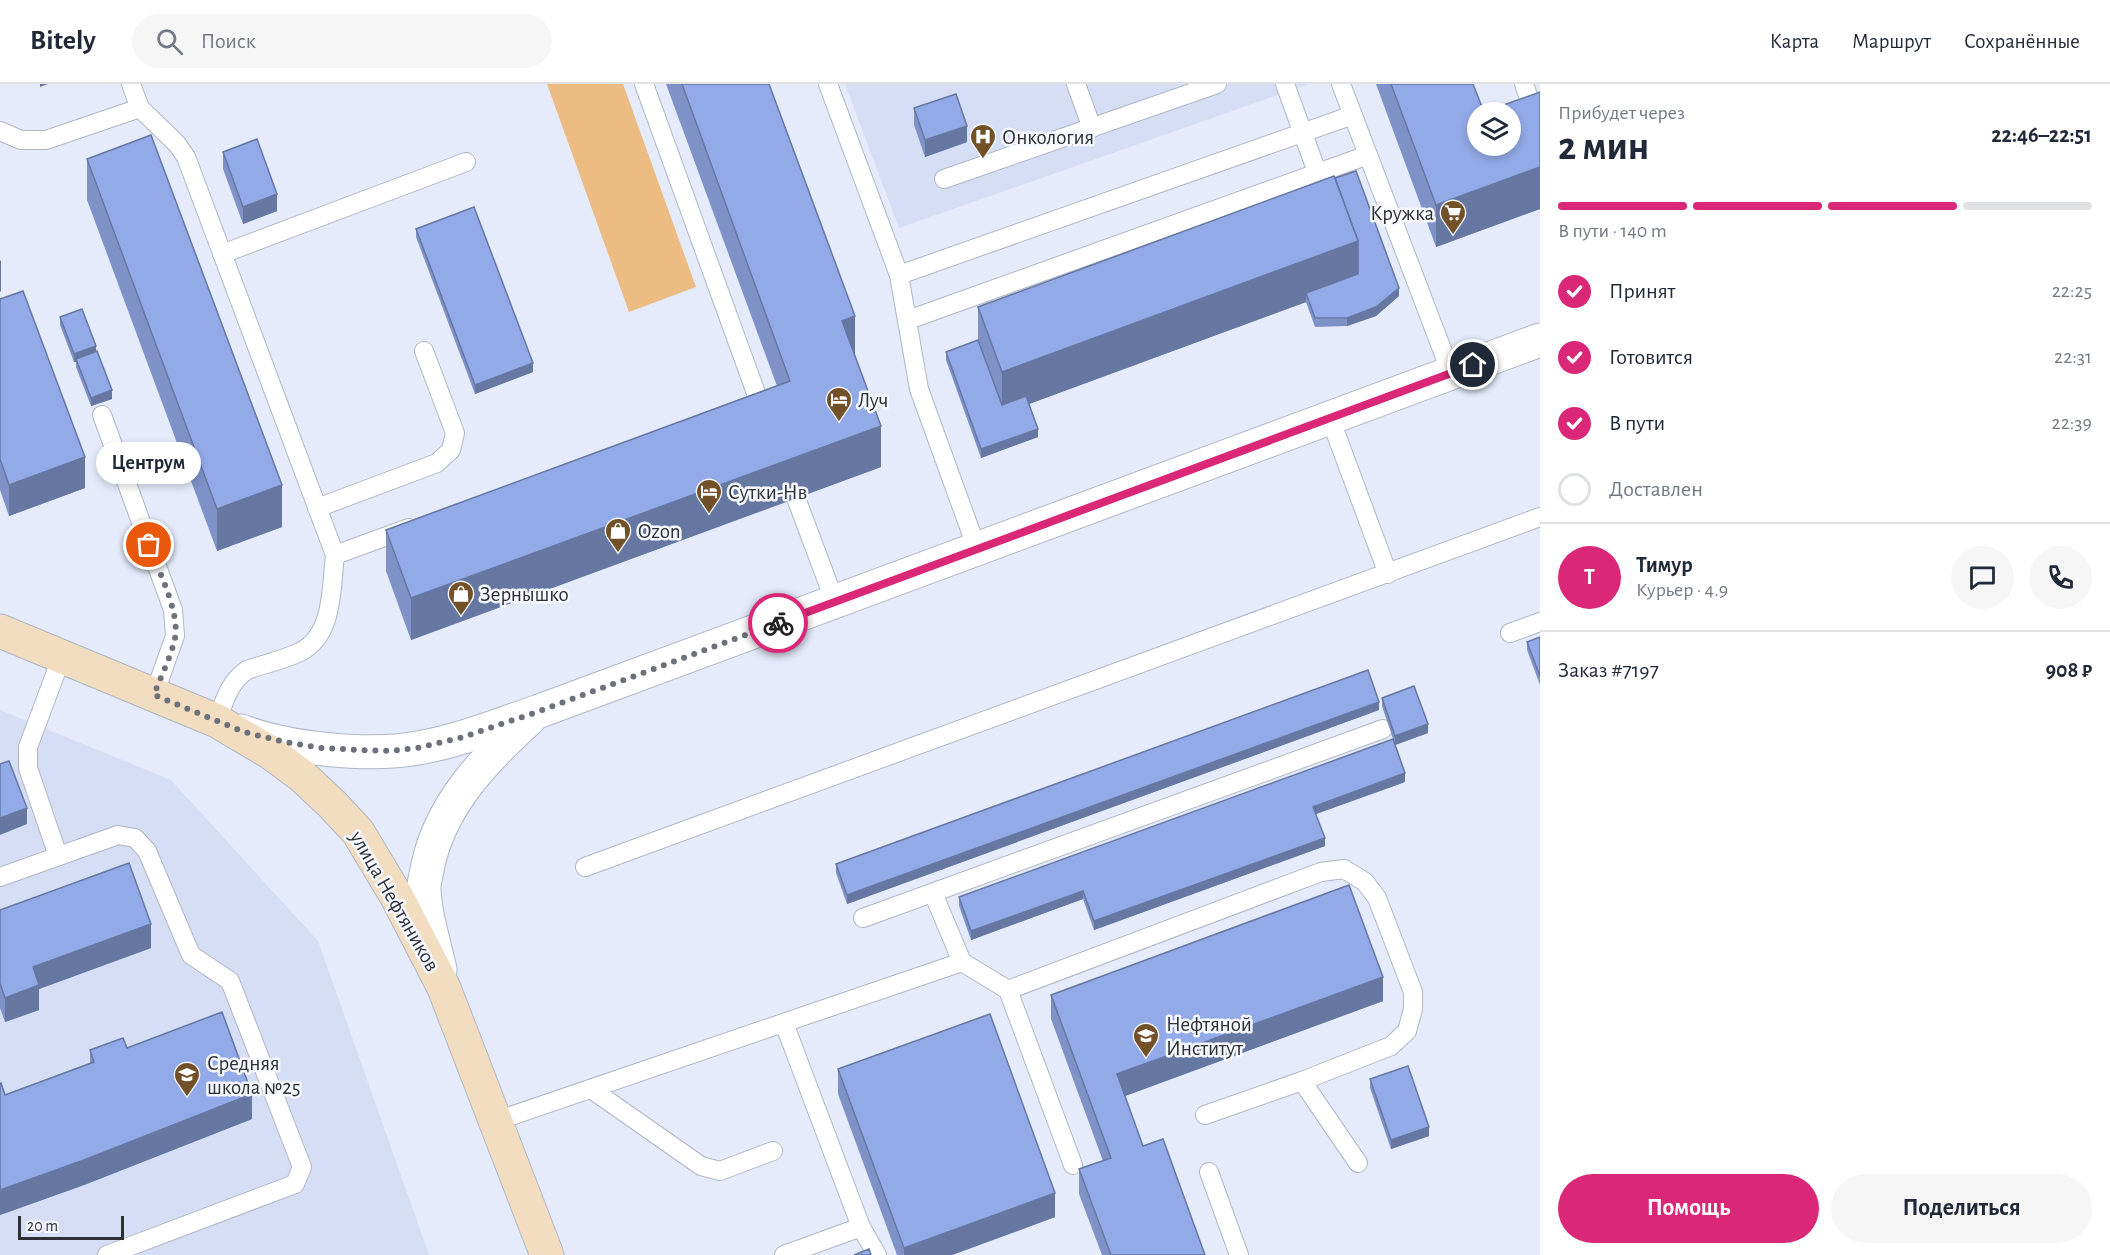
<!DOCTYPE html>
<html lang="ru">
<head>
<meta charset="utf-8">
<style>
	:root { --surface:#fff; --page:#f6f6f7; --text:#1f2937; --muted:#747a83; --line:#e0e1e3; --accent:#db2777 }
	body { margin:0; font-family:"Alegreya Sans",sans-serif; background:var(--page); color:var(--text); height:100vh; display:flex; flex-direction:column; font-size:22px; white-space:nowrap }
	* { box-sizing:border-box; margin:0 }
	p { font-size:20px; color:var(--muted) }
	.icon { flex:none; width:33px; height:33px; fill:none; stroke:currentColor; stroke-width:2; stroke-linecap:round; stroke-linejoin:round }
	.map { position:relative; flex:1; overflow:hidden }
	.panel { display:flex; flex-direction:column; background:var(--surface); width:570px }
	.panel>* { flex:none }
	.buttons { position:absolute; left:1467px; top:18px; display:grid; gap:12px }
	.buttons a { display:grid; place-items:center; width:54px; height:54px; border-radius:50%; background:var(--surface); box-shadow:0 3px 9px #0003; font-size:30px }
	.scale { position:absolute; left:18px; bottom:15px; width:106px; box-sizing:border-box; padding-left:6px; border:3px solid #2d3035; border-top:0; font-size:16px; line-height:21px; white-space:nowrap; color:#2d3035; -webkit-text-stroke:4px #f6f8ff; paint-order:stroke }
	.pin { position:absolute; display:grid; place-items:center; width:51px; height:51px; color:#fff; margin:-26px; border:3px solid #fff; border-radius:50%; box-shadow:0 2px 6px #0007 }
	.courier { position:absolute; display:grid; place-items:center; width:60px; height:60px; margin:-30px; border:4px solid #db2777; border-radius:50%; background:#fff; color:#222; box-shadow:0 2px 8px #0007 }
	.bubble { position:absolute; height:42px; border-radius:21px; background:var(--surface); box-shadow:0 3px 9px #0003; font-size:20px; font-weight:700; line-height:42px; text-align:center }
	.head em { font-style:normal; font-weight:700 }
	.head div { display:flex; flex-direction:column-reverse }
	.head { display:flex; align-items:center; justify-content:space-between; height:102px; padding:0 18px }
	h1 { font-size:39px; font-weight:700; line-height:45px }
	.bar { display:grid; grid-template-columns:repeat(4,1fr); gap:9px 6px; align-content:center; height:72px; padding:0 18px }
	.bar i { height:8px; border-radius:4px; background:var(--line) }
	.bar .current { background:var(--accent) }
	.bar p { grid-column:span 4 }
	.line { display:flex; align-items:center; gap:15px; padding:0 18px; border-top:2px solid var(--line) }
	.line div { flex:1 }
	.round { display:grid; place-items:center; flex:none; width:63px; height:63px; border-radius:32px; background:var(--page) }
	ol { padding:0 18px; list-style:none }
	li { display:flex; align-items:center; gap:18px; height:66px }
	li p { margin-inline-start:auto }
	li .icon { padding:6px; border-radius:50%; background:var(--accent); color:#fff; stroke-width:4 }
	li:last-child { color:var(--muted) }
	li i { width:33px; height:33px; border:3px solid var(--line); border-radius:50% }
	.action { display:flex; gap:12px; margin-top:auto; padding:12px 18px }
	.action a { flex:1; height:69px; border-radius:36px; background:var(--accent); color:#fff; font-size:24px; font-weight:700; line-height:69px; text-align:center }
	.action a+a { background:var(--page); color:var(--text) }
	header { display:flex; align-items:center; gap:36px; box-sizing:border-box; height:84px; padding:0 30px; background:var(--surface); border-bottom:2px solid var(--line) }
	header strong { font-size:28px }
	nav { display:flex; gap:33px; margin-inline-start:auto; font-size:21px }
	.search { width:420px; height:54px; background:var(--page); display:flex; align-items:center; gap:15px; box-sizing:border-box; padding:0 21px; border-radius:33px; color:var(--muted); font-size:22px }
	main { display:flex; flex:1; min-height:0 }
	.map>svg:first-child { display:block }
	.built { fill:#d5def5 }
	.green { fill:#ecbc83 }
	.lines { fill:none; stroke-linecap:round; stroke-linejoin:round }
	.service-casing { stroke:#afb6c4; stroke-width:20 }
	.tertiary-casing { stroke:#afb6c4; stroke-width:35 }
	.secondary-casing { stroke:#afb6c4; stroke-width:35 }
	.service { stroke:#fff; stroke-width:18 }
	.tertiary { stroke:#fff; stroke-width:33 }
	.secondary { stroke:#f2ddc0; stroke-width:33 }
	.wall { fill:#7e92c7 }
	.shaded-wall { fill:#6677a2 }
	.building { fill:#92aae7; stroke:#6677a2; stroke-width:1.5; fill-rule:evenodd }
	.done { stroke:#6d717a; stroke-width:6; stroke-dasharray:0 10.8 }
	.route { stroke:#db2777; stroke-width:8 }
	.labels { text-anchor:middle; stroke-width:5; stroke-linejoin:round; paint-order:stroke }
	.poi-label { font-size:21px; fill:#2d3035; stroke:#f6f8ff; text-anchor:start }
	.street-label { font-size:21px; fill:#2d3035; stroke:#f6f8ff }
</style>
</head>
<body>
<header>
<strong>Bitely</strong>
<div class="search"><svg class="icon" aria-label="search" viewBox="0 0 24 24"><circle cx="10" cy="10" r="6"/><path d="M15 15l6 6"/></svg>Поиск</div>
<nav><a>Карта</a><a>Маршрут</a><a>Сохранённые</a></nav>
</header>
<main>
<div class="map">
<svg width="1540" height="1171" viewBox="0 0 1540 1171">
	<rect width="100%" height="100%" fill="#e5ebfb"/>
	<g class="built">
		<path d="M 845,0 L 1309,0 L 899,144 Z"/>
		<path d="M 0,626 L 171,696 L 318,857 L 429,1171 L 0,1171 Z"/>
	</g>
	<path class="green" d="M 547,0 L 623,0 L 696,203 L 629,228 Z"/>
	<g class="lines">
		<defs>
			<g id="service">
				<path d="M 131,0 L 140,24"/>
				<path d="M 644,0 L 764,331"/>
				<path d="M 828,0 L 899,191 L 919,305 L 977,465"/>
				<path d="M 1076,0 L 1092,44"/>
				<path d="M 1285,0 L 1317,88"/>
				<path d="M 1341,0 L 1451,289"/>
				<path d="M 1524,0 L 1540,46"/>
				<path d="M 0,47 L 21,56 L 46,56 L 140,24 L 177,60 L 186,73 L 335,471 C 331,504 334,551 300,568 C 283,576 264,580 247,586 C 229,598 224,618 217,637"/>
				<path d="M 944,95 L 1217,0"/>
				<path d="M 222,170 L 466,78"/>
				<path d="M 899,191 L 1353,31"/>
				<path d="M 908,236 L 1368,71"/>
				<path d="M 102,331 L 173,526 L 175,552 L 154,611"/>
				<path d="M 1330,334 L 1388,490"/>
				<path d="M 796,414 L 835,518"/>
				<path d="M 317,424 L 437,379 L 451,366 L 455,349 L 424,267"/>
				<path d="M 335,471 L 409,444"/>
				<path d="M 1510,549 L 1540,538"/>
				<path d="M 58,772 L 28,684 L 28,663 L 62,572"/>
				<path d="M 585,783 L 1540,433"/>
				<path d="M 0,793 L 118,751 L 135,754 L 147,767 L 191,871 L 230,897 L 302,1083 L 295,1100 L 107,1171"/>
				<path d="M 933,809 L 962,878"/>
				<path d="M 863,834 L 1383,645"/>
				<path d="M 1008,906 L 1321,788 L 1344,785 L 1365,798 L 1377,814 L 1413,908 L 1413,925 L 1407,947 L 1391,962 L 1302,997 L 1205,1031"/>
				<path d="M 1302,997 L 1358,1079"/>
				<path d="M 591,1005 L 701,1082 L 720,1087 L 773,1067"/>
				<path d="M 496,1037 L 962,878 L 1008,906 L 1073,1081"/>
				<path d="M 1209,1088 L 1239,1171"/>
				<path d="M 861,1143 L 877,1171"/>
				<path d="M 784,1171 L 861,1143 L 784,939"/>
			</g>
			<g id="tertiary">
				<path d="M 241,647 C 288,665 369,673 418,664 C 459,657 498,641 537,628 L 1540,256"/>
				<path d="M 440,886 C 435,861 424,829 424,804 C 424,796 427,788 428,781 C 441,720 485,675 529,635"/>
			</g>
			<path id="secondary" d="M 0,547 L 217,637 L 271,669 L 302,692 L 332,720 L 358,748 L 397,813 L 444,904 L 547,1171"/>
		</defs>
		<use href="#service" class="service-casing"/>
		<use href="#tertiary" class="tertiary-casing"/>
		<use href="#secondary" class="secondary-casing"/>
		<use href="#service" class="service"/>
		<use href="#tertiary" class="tertiary"/>
		<use href="#secondary" class="secondary"/>
	</g>
	<g class="wall">
		<path d="M 666,0 L 769,0 L 855,270 L 881,383 L 411,556 L 386,487 L 386,446 L 777,302 Z"/>
		<path d="M 1376,0 L 1473,0 L 1484,28 L 1540,8 L 1540,125 L 1436,163 Z"/>
		<path d="M 914,24 L 967,58 L 925,73 L 914,41 Z"/>
		<path d="M 223,68 L 277,127 L 243,140 L 223,85 Z"/>
		<path d="M 87,75 L 282,443 L 217,467 L 87,116 Z"/>
		<path d="M 1334,92 L 1399,212 L 1376,232 L 1347,242 L 1315,243 L 1306,218 L 1029,320 L 1038,353 L 981,374 L 946,276 L 946,268 L 978,256 L 978,223 Z"/>
		<path d="M 416,145 L 533,288 L 475,310 L 416,153 Z"/>
		<path d="M 0,215 L 85,404 L 9,432 L 0,406 Z"/>
		<path d="M 60,233 L 96,268 L 112,315 L 91,322 L 76,283 L 76,278 L 74,278 L 60,241 Z"/>
		<path d="M 1540,553 L 1540,601 L 1527,566 L 1527,558 Z"/>
		<path d="M 1382,614 L 1428,649 L 1395,661 L 1382,622 Z"/>
		<path d="M 1379,626 L 847,820 L 836,789 L 836,780 Z"/>
		<path d="M 1405,698 L 1316,730 L 1325,762 L 1094,846 L 1083,815 L 971,856 L 959,822 L 959,813 Z"/>
		<path d="M 0,826 L 151,864 L 39,905 L 39,926 L 5,938 L 0,924 Z"/>
		<path d="M 1051,911 L 1383,917 L 1125,1012 L 1143,1062 L 1205,1171 L 1102,1171 L 1079,1110 L 1079,1085 L 1103,1077 L 1051,935 Z"/>
		<path d="M 127,964 L 252,1035 L 84,1101 L 0,1131 L 0,1000 L 5,1011 L 90,979 L 90,966 Z"/>
		<path d="M 838,985 L 1055,1133 L 952,1171 L 897,1171 L 838,1010 Z"/>
		<path d="M 1370,995 L 1429,1052 L 1391,1065 L 1370,1004 Z"/>
	</g>
	<g class="shaded-wall">
		<path d="M 40,0 L 48,0 L 40,3 Z"/>
		<path d="M 967,42 L 967,58 L 925,73 L 925,56 Z"/>
		<path d="M 1540,83 L 1540,125 L 1436,163 L 1436,121 Z"/>
		<path d="M 277,110 L 277,127 L 243,140 L 243,123 Z"/>
		<path d="M 1358,157 L 1358,199 L 1306,209 L 1306,218 L 1002,330 L 1002,288 Z"/>
		<path d="M 1,176 L 1,207 L 0,208 L 0,177 Z"/>
		<path d="M 1399,204 L 1399,212 L 1376,232 L 1347,242 L 1347,234 Z"/>
		<path d="M 855,232 L 855,274 L 842,237 Z"/>
		<path d="M 96,262 L 96,271 L 76,275 L 76,278 L 74,278 L 74,270 Z"/>
		<path d="M 533,279 L 533,288 L 475,310 L 475,301 Z"/>
		<path d="M 112,306 L 112,315 L 91,322 L 91,314 Z"/>
		<path d="M 881,342 L 881,383 L 411,556 L 411,514 Z"/>
		<path d="M 1038,345 L 1038,353 L 981,374 L 981,365 Z"/>
		<path d="M 85,373 L 85,404 L 9,432 L 9,401 Z"/>
		<path d="M 282,401 L 282,443 L 217,467 L 217,425 Z"/>
		<path d="M 1379,618 L 1379,626 L 847,820 L 847,811 Z"/>
		<path d="M 1428,640 L 1428,649 L 1395,661 L 1395,652 Z"/>
		<path d="M 1405,689 L 1405,698 L 1313,731 L 1313,723 Z"/>
		<path d="M 27,724 L 27,740 L 0,751 L 0,734 Z"/>
		<path d="M 1325,754 L 1325,762 L 1094,846 L 1094,837 Z"/>
		<path d="M 1083,807 L 1083,815 L 971,856 L 971,847 Z"/>
		<path d="M 151,840 L 151,864 L 39,905 L 39,926 L 5,938 L 5,914 L 33,883 Z"/>
		<path d="M 1383,893 L 1383,917 L 1117,1015 L 1117,990 Z"/>
		<path d="M 252,1010 L 252,1035 L 84,1101 L 0,1131 L 0,1106 Z"/>
		<path d="M 1429,1043 L 1429,1052 L 1391,1065 L 1391,1056 Z"/>
		<path d="M 1055,1109 L 1055,1133 L 952,1171 L 904,1171 L 904,1164 Z"/>
	</g>
	<g class="building">
		<path d="M 682,0 L 769,0 L 855,232 L 842,237 L 881,342 L 411,514 L 386,446 L 790,297 Z"/>
		<path d="M 1391,0 L 1473,0 L 1484,28 L 1540,8 L 1540,83 L 1436,121 ZM 1478,28 L 1510,28 L 1510,62 L 1478,62 Z"/>
		<path d="M 956,10 L 967,42 L 925,56 L 914,24 Z"/>
		<path d="M 151,51 L 282,401 L 217,425 L 87,75 Z"/>
		<path d="M 257,55 L 277,110 L 243,123 L 223,68 Z"/>
		<path d="M 1356,87 L 1399,204 L 1376,223 L 1347,234 L 1315,234 L 1306,209 L 1358,190 L 1358,157 L 1335,94 Z"/>
		<path d="M 1334,92 L 1358,157 L 1002,288 L 978,223 Z"/>
		<path d="M 474,123 L 533,279 L 475,301 L 416,145 Z"/>
		<path d="M 23,207 L 85,373 L 9,401 L 0,375 L 0,215 Z"/>
		<path d="M 82,225 L 96,262 L 74,270 L 60,233 Z"/>
		<path d="M 978,256 L 1002,321 L 1026,312 L 1038,345 L 981,365 L 946,268 Z"/>
		<path d="M 97,267 L 112,306 L 91,314 L 76,275 Z"/>
		<path d="M 1540,553 L 1540,592 L 1527,558 Z"/>
		<path d="M 1368,586 L 1379,618 L 847,811 L 836,780 Z"/>
		<path d="M 1414,602 L 1428,640 L 1395,652 L 1382,614 Z"/>
		<path d="M 1393,655 L 1405,689 L 1313,723 L 1325,754 L 1094,837 L 1083,807 L 971,847 L 959,813 Z"/>
		<path d="M 9,677 L 27,724 L 0,734 L 0,680 Z"/>
		<path d="M 129,779 L 151,840 L 33,883 L 39,901 L 5,914 L 0,899 L 0,826 Z"/>
		<path d="M 1349,801 L 1383,893 L 1117,990 L 1143,1062 L 1163,1055 L 1205,1171 L 1111,1171 L 1079,1085 L 1111,1074 L 1051,911 Z"/>
		<path d="M 222,928 L 252,1010 L 84,1076 L 0,1106 L 0,1000 L 1,999 L 5,1011 L 94,978 L 90,966 L 123,954 L 127,964 Z"/>
		<path d="M 990,930 L 1055,1109 L 904,1164 L 838,985 Z"/>
		<path d="M 1408,982 L 1429,1043 L 1391,1056 L 1370,995 Z"/>
		<path d="M 869,1165 L 871,1171 L 854,1171 Z"/>
	</g>
	<g class="lines">
		<path class="done" d="M 149,461 C 158,486 180,528 175,554 C 171,573 161,592 154,611 L 244,648 L 285,658 L 322,664 L 360,666 L 391,667 L 417,664 L 460,654 L 537,628 L 778,539"/>
		<path class="route" d="M 778,539 L 1473,281"/>
	</g>
	<defs>
		<symbol id="hospital-pin" viewBox="-11 -11 22 30"><path d="M0 17L-7.5 6A9.5 9.5 0 1 1 7.5 6Z" fill="#725128" stroke="#f6f8ff"/><path d="M-5-5h3v3.5h4V-5h3V5h-3V1.5h-4V5h-3Z" fill="#fff"/></symbol>
		<symbol id="supermarket-pin" viewBox="-11 -11 22 30"><path d="M0 17L-7.5 6A9.5 9.5 0 1 1 7.5 6Z" fill="#725128" stroke="#f6f8ff"/><path d="M-6-5.5h2.5l.6 2H6L4.5 2H-2.5L-4.4-4H-6ZM-1.5 3.2a1.3 1.3 0 1 0 .1 0ZM3 3.2a1.3 1.3 0 1 0 .1 0Z" fill="#fff"/></symbol>
		<symbol id="hotel-pin" viewBox="-11 -11 22 30"><path d="M0 17L-7.5 6A9.5 9.5 0 1 1 7.5 6Z" fill="#725128" stroke="#f6f8ff"/><path d="M-6-4.5h1.5V1H6V5H4.5V3h-9V5H-6ZM-4 0a1.8 1.8 0 1 1 3.6 0ZM.5 0V-2.5h3Q6-2.5 6 0Z" fill="#fff"/></symbol>
		<symbol id="shop-pin" viewBox="-11 -11 22 30"><path d="M0 17L-7.5 6A9.5 9.5 0 1 1 7.5 6Z" fill="#725128" stroke="#f6f8ff"/><path d="M-5-2.5h2.3a2.7 3.5 0 0 1 5.4 0H5L5.5 6h-11ZM-1.5-2.5h3a1.5 2.3 0 0 0-3 0Z" fill="#fff"/></symbol>
		<symbol id="university-pin" viewBox="-11 -11 22 30"><path d="M0 17L-7.5 6A9.5 9.5 0 1 1 7.5 6Z" fill="#725128" stroke="#f6f8ff"/><path d="M0-5L7-2L0 1L-7-2ZM-4 1L0 2.5L4 1V4Q0 6-4 4Z" fill="#fff"/></symbol>
		<symbol id="school-pin" viewBox="-11 -11 22 30"><path d="M0 17L-7.5 6A9.5 9.5 0 1 1 7.5 6Z" fill="#725128" stroke="#f6f8ff"/><path d="M0-5L7-2L0 1L-7-2ZM-4 1L0 2.5L4 1V4Q0 6-4 4Z" fill="#fff"/></symbol>
	</defs>
	<g fill-rule="evenodd">
		<use href="#hospital-pin" x="968" y="38" width="30" height="40"/>
		<use href="#supermarket-pin" x="1438" y="114" width="30" height="40"/>
		<use href="#hotel-pin" x="824" y="301" width="30" height="40"/>
		<use href="#hotel-pin" x="694" y="393" width="30" height="40"/>
		<use href="#shop-pin" x="603" y="432" width="30" height="40"/>
		<use href="#shop-pin" x="446" y="495" width="30" height="40"/>
		<use href="#university-pin" x="1131" y="937" width="30" height="40"/>
		<use href="#school-pin" x="172" y="976" width="30" height="40"/>
	</g>
	<g class="labels">
		<g class="poi-label">
			<text x="1002" y="60">Онкология</text>
			<text x="1434" y="136" text-anchor="end">Кружка</text>
			<text x="858" y="323">Луч</text>
			<text x="728" y="415">Сутки-Нв</text>
			<text x="638" y="454">Ozon</text>
			<text x="480" y="517">Зернышко</text>
			<text x="1166" y="947">Нефтяной<tspan x="1166" dy="24">Институт</tspan></text>
			<text x="207" y="986">Средняя<tspan x="207" dy="24">школа №25</tspan></text>
		</g>
		<g class="street-label">
			<text transform="translate(395 817) rotate(60)" y="7">улица Нефтяников</text>
		</g>
	</g>
</svg>
<div class="buttons">
<a><svg class="icon" aria-label="layers" viewBox="0 0 24 24"><path d="M12 4l9 5-9 5-9-5zM3 14l9 5 9-5"/></svg></a>
</div>
<div class="scale">20 m</div>
<div class="pin" style="left:149px;top:461px;background:#ea580c"><svg class="icon" aria-label="bag" viewBox="0 0 24 24"><path d="M5 8h14l-1 12H6zM9 8a3 3 0 0 1 6 0"/></svg></div>
<div class="pin" style="left:1473px;top:281px;background:#1f2937"><svg class="icon" aria-label="home" viewBox="0 0 24 24"><path d="M3 11l9-7 9 7M6 9v11h12V9"/></svg></div>
<div class="courier" style="left:778px;top:539px"><svg class="icon" aria-label="bike" viewBox="0 0 24 24"><circle cx="6" cy="16" r="4"/><circle cx="18" cy="16" r="4"/><path d="M6 16l4-8h5l3 8M10 8l3 8H6M13 5h3"/></svg></div>
<div class="bubble" style="left:96px;top:358px;width:105px">Центрум</div>
</div>
<section class="panel">
<div class="head"><div><h1>2 мин</h1><p>Прибудет через</p></div><em>22:46–22:51</em></div>
<div class="bar"><i class="current"></i><i class="current"></i><i class="current"></i><i></i><p>В пути · 140 m</p></div>
<ol>
<li><svg class="icon" aria-label="check" viewBox="0 0 24 24"><path d="M5 12l5 5 9-10"/></svg>Принят<p>22:25</p></li>
<li><svg class="icon" aria-label="check" viewBox="0 0 24 24"><path d="M5 12l5 5 9-10"/></svg>Готовится<p>22:31</p></li>
<li><svg class="icon" aria-label="check" viewBox="0 0 24 24"><path d="M5 12l5 5 9-10"/></svg>В пути<p>22:39</p></li>
<li><i></i>Доставлен</li>
</ol>
<div class="line" style="height:108px"><b class="round" style="background:var(--accent);color:#fff">Т</b><div><b>Тимур</b><p>Курьер · 4.9</p></div><a class="round"><svg class="icon" aria-label="chat" viewBox="0 0 24 24"><path d="M4 5h16v11H9l-5 4z"/></svg></a><a class="round"><svg class="icon" aria-label="phone" viewBox="0 0 24 24"><path d="M5 4h4l2 5-3 2q2 4 5 5l2-3 5 2v4C11 20 4 13 5 4z"/></svg></a></div>
<div class="line" style="height:78px"><div>Заказ #7197</div><b>908 ₽</b></div>
<div class="action"><a>Помощь</a><a>Поделиться</a></div>
</section>
</main>
</body>
</html>
